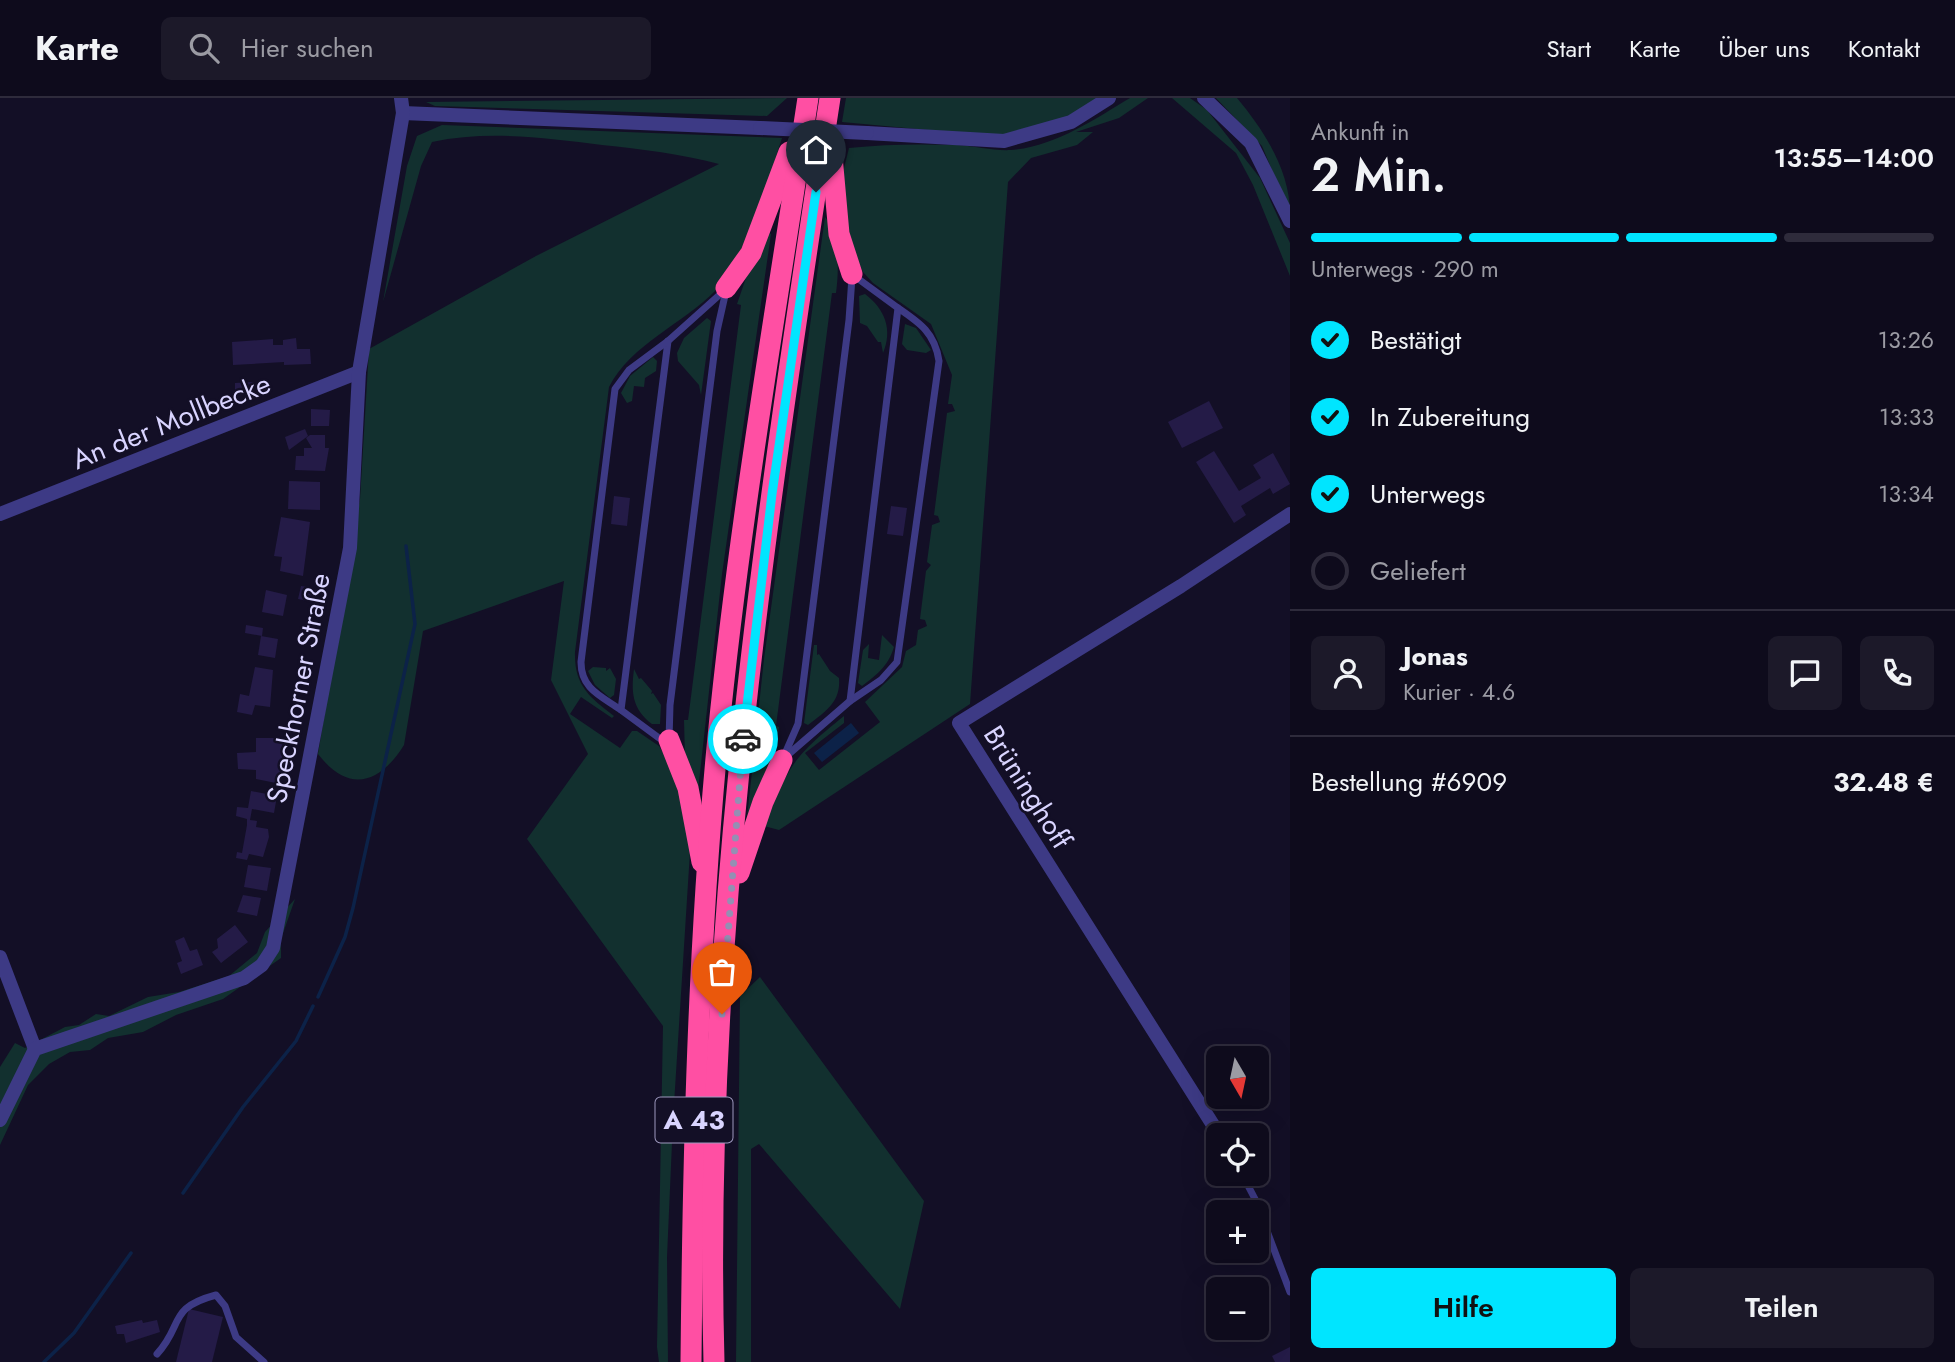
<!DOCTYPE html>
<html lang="de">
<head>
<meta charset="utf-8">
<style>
	:root { --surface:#0e0b1c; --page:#1c1929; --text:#f1f3f6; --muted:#9b9ba3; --line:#2e2b3b; --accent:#00e5ff }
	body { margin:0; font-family:Jost,sans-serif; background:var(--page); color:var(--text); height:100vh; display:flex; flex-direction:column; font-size:26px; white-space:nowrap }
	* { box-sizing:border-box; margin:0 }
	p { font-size:23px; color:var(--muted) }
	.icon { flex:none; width:38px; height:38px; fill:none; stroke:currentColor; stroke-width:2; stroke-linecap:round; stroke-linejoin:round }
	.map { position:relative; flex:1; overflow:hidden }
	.drawer { display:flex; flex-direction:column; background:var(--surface); width:665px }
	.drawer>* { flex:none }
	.needle { width:46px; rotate:171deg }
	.controls { position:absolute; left:1206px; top:948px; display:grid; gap:14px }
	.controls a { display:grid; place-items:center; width:63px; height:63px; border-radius:10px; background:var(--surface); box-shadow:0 7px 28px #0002,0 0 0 2px var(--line); font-size:35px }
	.pin { position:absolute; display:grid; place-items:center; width:60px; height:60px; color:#fff; margin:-72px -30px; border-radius:50% 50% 50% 0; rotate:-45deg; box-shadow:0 0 7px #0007 }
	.pin .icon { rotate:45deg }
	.courier { position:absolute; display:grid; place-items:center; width:70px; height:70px; margin:-35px; border:5px solid #00e5ff; border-radius:50%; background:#fff; color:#222; box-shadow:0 2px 9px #0007 }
	.head em { font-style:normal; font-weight:600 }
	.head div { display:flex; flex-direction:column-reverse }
	.head { display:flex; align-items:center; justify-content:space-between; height:119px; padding:0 21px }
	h1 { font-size:46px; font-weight:600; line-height:52px }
	.bar { display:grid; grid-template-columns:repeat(4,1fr); gap:10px 7px; align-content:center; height:84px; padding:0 21px }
	.bar i { height:9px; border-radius:5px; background:var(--line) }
	.bar .selected { background:var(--accent) }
	.bar p { grid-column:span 4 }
	.line { display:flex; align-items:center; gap:18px; padding:0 21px; border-top:2px solid var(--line) }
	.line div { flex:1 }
	.round { display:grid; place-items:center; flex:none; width:74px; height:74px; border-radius:10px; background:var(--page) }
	ol { padding:0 21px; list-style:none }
	li { display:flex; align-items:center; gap:21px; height:77px }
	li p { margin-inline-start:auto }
	li .icon { padding:7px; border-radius:50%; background:var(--accent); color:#111; stroke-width:4 }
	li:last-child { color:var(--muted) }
	li i { width:38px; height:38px; border:4px solid var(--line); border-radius:50% }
	.cta { display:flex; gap:14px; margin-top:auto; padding:14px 21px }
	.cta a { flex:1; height:80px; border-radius:10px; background:var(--accent); color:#111; font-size:28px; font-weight:600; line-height:80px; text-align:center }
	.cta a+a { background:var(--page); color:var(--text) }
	header { display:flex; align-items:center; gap:42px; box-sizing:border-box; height:98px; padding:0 35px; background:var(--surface); border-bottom:2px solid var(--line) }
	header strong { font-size:33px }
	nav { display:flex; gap:38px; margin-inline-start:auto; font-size:24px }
	.search { width:490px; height:63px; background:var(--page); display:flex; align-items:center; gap:18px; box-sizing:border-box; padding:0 24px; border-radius:10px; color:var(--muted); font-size:26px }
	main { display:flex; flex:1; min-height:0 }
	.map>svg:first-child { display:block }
	.green { fill:#12302f }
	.water { fill:#0c2248 }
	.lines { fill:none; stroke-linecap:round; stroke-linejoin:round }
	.stream { stroke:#0c2248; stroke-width:3.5 }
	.building { fill:#241b47 }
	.service { stroke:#3d3a85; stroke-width:7 }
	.minor { stroke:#3d3a85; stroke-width:14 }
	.motorway { stroke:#ff4fa3; stroke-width:21 }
	.minor-bridge { stroke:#3d3a85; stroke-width:14 }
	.done { stroke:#948fb3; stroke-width:7; stroke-dasharray:0 12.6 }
	.route { stroke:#00e5ff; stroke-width:9 }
	.labels { text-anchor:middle; stroke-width:5; stroke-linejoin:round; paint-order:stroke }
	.shield { fill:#130f26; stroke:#9e99be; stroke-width:2 }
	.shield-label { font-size:26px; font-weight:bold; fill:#d9d4ff }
	.street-label { font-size:28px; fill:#d9d4ff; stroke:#130f26 }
</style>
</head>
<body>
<header>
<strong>Karte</strong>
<div class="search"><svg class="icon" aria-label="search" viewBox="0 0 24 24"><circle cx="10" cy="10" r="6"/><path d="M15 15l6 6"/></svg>Hier suchen</div>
<nav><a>Start</a><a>Karte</a><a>Über uns</a><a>Kontakt</a></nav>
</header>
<main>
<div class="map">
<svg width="1290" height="1264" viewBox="0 0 1290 1264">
	<rect width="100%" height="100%" fill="#130f26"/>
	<g class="green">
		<path d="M 787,0 L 767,18 L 435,8 L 426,4 Z"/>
		<path d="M 846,0 L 1104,0 L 1070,21 L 1003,39 L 842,24 Z"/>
		<path d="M 1130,0 L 1148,0 L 1119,20 L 1076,34 L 1093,34 L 1077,47 L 1031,60 L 1008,84 L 970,606 L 779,732 L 764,728 C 789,667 793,659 844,618 L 844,625 L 805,655 L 819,672 L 880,624 L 865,604 L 902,569 L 906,553 L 916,547 L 918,532 L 927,528 L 925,522 L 920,521 L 926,473 L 931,467 L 927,464 L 932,427 L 940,424 L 938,418 L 934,417 L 947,315 L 955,313 L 952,306 L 948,306 L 952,277 L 931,226 L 873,185 L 863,174 L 850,146 L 841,82 L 849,50 C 885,46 921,46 957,47 C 975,48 994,53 1011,52 C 1054,49 1095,21 1130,0 Z"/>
		<path d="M 1172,0 L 1190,0 L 1207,12 L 1260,80 L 1290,145 L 1290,178 L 1253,87 L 1236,55 Z"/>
		<path d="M 1216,0 L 1237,0 C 1263,31 1290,72 1290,115 L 1262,48 Z"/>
		<path d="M 442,27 L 782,40 C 764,93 756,150 716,192 C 683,226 631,246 609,289 L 575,554 C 574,587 589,599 614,618 L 612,620 L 581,599 L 570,616 L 620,650 L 632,633 L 637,633 L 659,648 L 675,673 L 691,738 L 673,1022 L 667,1159 L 668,1264 L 659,1264 L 657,1249 L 663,928 L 527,741 L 588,656 L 551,582 L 564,483 L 423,533 L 404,647 C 379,687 348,695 318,656 L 360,401 L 369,251 L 536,158 L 719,66 C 682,56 641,51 602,47 C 546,40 488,32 432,44 L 421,68 L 383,204 L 407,68 L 417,38 Z"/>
		<path d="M 825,119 C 840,136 839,173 836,195 L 832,195 L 776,628 L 779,629 L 773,667 L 747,720 L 764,561 Z"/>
		<path d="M 768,135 L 771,136 L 722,476 L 698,693 L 685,660 L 684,622 L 688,622 L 741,207 L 737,206 L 748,174 Z"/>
		<path d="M 865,196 C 885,211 893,232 883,255 L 881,244 L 878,244 L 867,228 L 860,225 L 859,198 Z"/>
		<path d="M 707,220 L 711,223 L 701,297 L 699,287 L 678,263 L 677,255 L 684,240 Z"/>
		<path d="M 905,226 L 916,230 L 931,252 L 926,255 L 907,252 L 902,246 Z"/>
		<path d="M 653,259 L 657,263 L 656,273 L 645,280 L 644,289 L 634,288 L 632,303 L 627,305 L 621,295 L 630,278 Z"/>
		<path d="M 882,537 L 894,549 C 888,569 875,578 862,588 L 858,585 L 863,552 L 869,546 L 868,560 L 879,562 Z"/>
		<path d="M 814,547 L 817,547 L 817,557 L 819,556 L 830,573 L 839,580 C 841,604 826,613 808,627 L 804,625 Z"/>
		<path d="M 593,569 L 606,570 L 606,573 L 610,570 L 616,581 L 614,597 L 610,600 L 595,587 L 588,573 Z"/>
		<path d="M 634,571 L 639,581 L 641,580 L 652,593 L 651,596 L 653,595 L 661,607 L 660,626 L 652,626 C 632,611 631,594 634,571 Z"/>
		<path d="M 295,801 L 281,841 L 281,860 L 223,901 L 176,917 L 143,934 L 108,940 L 90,952 L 70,954 L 49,966 L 28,987 L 0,1047 L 0,969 L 15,945 L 25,950 L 65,929 L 79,927 L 96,916 L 109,918 L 148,899 L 179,894 L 229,878 L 257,855 L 265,834 Z"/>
		<path d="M 760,879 L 924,1103 L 900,1211 L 759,1046 L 751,1051 L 751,1264 L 736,1264 L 740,898 Z"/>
	</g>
	<path class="water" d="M 851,625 L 859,635 L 822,664 L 814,655 Z"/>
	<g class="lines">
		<g class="stream">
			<path d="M 318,899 L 345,839 L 353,810 L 415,526 L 406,448"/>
			<path d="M 183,1095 L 243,1009 L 296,943 L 313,908"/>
			<path d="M 44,1264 L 74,1235 L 131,1155"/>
		</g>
	</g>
	<g class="building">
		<path d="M 296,240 L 297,251 L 310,251 L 311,266 L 284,267 L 284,264 L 233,267 L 232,244 L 273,241 L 273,247 L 283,247 L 283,242 Z"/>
		<path d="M 254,284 L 254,296 L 235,297 L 235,285 Z"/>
		<path d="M 1209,303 L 1223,330 L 1182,350 L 1168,324 Z"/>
		<path d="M 311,311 L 330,312 L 329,328 L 311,328 Z"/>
		<path d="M 305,331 L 308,338 L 289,352 L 285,339 Z"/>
		<path d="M 310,337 L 325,337 L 325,350 L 329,350 L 325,373 L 295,372 L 296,358 L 304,358 L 304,350 L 312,350 L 306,340 Z"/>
		<path d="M 1214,353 L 1239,393 L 1261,380 L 1253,367 L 1273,355 L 1290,386 L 1273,396 L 1270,390 L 1241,408 L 1246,417 L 1234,425 L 1196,364 Z"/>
		<path d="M 289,383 L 320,384 L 320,412 L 288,411 Z"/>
		<path d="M 614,398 L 630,400 L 627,428 L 611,426 Z"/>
		<path d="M 891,408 L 907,410 L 903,438 L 887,436 Z"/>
		<path d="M 281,419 L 310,424 L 303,478 L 280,473 L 282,459 L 274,458 Z"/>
		<path d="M 301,488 L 314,490 L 312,504 L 298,501 Z"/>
		<path d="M 266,492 L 287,497 L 283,518 L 262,514 Z"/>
		<path d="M 246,527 L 263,530 L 262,538 L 245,535 Z"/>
		<path d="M 261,538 L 278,541 L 275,560 L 258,557 Z"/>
		<path d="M 255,569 L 273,572 L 270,609 L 255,607 L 252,617 L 237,614 L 240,596 L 249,598 Z"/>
		<path d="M 256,640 L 283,640 L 281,686 L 256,681 L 256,672 L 238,671 L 237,655 L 256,654 Z"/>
		<path d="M 251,693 L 277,698 L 274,715 L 252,711 L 250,722 L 257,723 L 256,729 L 268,731 L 269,739 L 263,759 L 249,756 L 247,762 L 236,760 L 237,754 L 242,755 L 247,727 L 247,721 L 236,718 L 237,709 L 248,710 Z"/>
		<path d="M 248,767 L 271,770 L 267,793 L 244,789 Z"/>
		<path d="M 243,797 L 261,800 L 257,818 L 237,814 Z"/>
		<path d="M 235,827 L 248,844 L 221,865 L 212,854 L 218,850 L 217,841 Z"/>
		<path d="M 184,839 L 190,853 L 197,851 L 203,867 L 181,876 L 177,865 L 182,863 L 175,843 Z"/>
		<path d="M 189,1211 L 223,1219 L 212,1264 L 176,1264 Z"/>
		<path d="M 142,1222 L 143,1225 L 157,1222 L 160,1234 L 126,1245 L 124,1236 L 117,1236 L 115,1228 Z"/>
		<path d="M 1290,1249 L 1290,1264 L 1275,1264 L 1272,1258 Z"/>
	</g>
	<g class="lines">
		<g class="service">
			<path d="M 668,243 L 621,612 L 659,640 L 669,642 L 670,607 L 717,233 L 726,193"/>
			<path d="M 850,603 L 881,582 L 897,564 L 939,263 C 935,235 920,225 898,210"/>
			<path d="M 621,612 C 601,598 581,591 581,564 L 615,291 L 629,272 L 668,243 L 726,191"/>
			<path d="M 784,658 L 798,626 L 849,222 L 852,179"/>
			<path d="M 783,661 L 850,603 L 898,210 L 853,177"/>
			<path d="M 1242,1076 L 1255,1101 L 1290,1194"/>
			<path d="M 157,1256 C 184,1227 167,1210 216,1197 L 225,1208 L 236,1239 L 264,1264"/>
		</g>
		<g class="minor">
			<path d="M 1204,0 L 1251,45 L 1290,123"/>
			<path d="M 403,15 L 760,30"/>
			<path d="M 867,35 L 1004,43 L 1071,24 L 1109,0"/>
			<path d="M 0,416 L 359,274"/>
			<path d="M 0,859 L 35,951"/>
			<path d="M 0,1022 L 35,951 L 244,880 L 262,867 L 273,850 L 350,450 L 359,274 L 403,15 L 401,0"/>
			<path d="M 1220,1038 L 959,625 L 1181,488 L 1290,416"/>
		</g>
		<g class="motorway">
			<path d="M 832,58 L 839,136 L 852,176"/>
			<path d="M 726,190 L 751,155 L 789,54"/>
			<path d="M 669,642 L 688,690 L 702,764"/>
			<path d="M 739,775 L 763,704 L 782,662"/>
			<path d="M 691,1264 C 693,1056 698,847 718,639 C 739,425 776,213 808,0"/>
			<path d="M 714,1264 C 702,840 766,417 830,0"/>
		</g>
		<path class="minor-bridge" d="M 760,30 L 867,35"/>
	</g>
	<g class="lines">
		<path class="done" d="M 722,916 L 743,641"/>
		<path class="route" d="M 743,641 L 772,396 L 816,94"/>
	</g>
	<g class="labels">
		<rect class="shield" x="655.5" y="999.5" width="77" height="45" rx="5"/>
		<g class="shield-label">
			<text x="694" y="1031">A 43</text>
		</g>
		<g class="street-label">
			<text transform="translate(171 323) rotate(-22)" y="10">An der Mollbecke</text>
			<text transform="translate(298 590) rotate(-79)" y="10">Speckhorner Straße</text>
			<text transform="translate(1028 689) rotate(58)" y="10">Brüninghoff</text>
		</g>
	</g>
</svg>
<div class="controls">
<a><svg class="needle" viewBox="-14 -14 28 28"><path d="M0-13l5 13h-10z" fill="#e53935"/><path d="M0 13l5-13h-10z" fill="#9b9ba3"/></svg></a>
<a><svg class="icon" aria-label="locate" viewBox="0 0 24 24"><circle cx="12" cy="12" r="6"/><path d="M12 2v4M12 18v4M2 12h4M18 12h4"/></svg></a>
<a>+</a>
<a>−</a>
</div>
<div class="pin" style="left:722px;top:916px;background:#ea580c"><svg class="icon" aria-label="bag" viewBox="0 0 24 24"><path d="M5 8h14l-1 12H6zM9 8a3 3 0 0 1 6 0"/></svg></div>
<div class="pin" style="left:816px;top:94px;background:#1f2937"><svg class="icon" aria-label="home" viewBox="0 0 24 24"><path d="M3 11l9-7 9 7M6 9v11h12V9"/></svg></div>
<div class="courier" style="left:743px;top:641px"><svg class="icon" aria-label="car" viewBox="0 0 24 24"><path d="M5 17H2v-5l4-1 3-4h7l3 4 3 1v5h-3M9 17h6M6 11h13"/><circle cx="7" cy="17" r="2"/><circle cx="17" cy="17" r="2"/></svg></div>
</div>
<section class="drawer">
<div class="head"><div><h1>2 Min.</h1><p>Ankunft in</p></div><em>13:55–14:00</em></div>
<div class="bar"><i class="selected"></i><i class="selected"></i><i class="selected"></i><i></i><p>Unterwegs · 290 m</p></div>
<ol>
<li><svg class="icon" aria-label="check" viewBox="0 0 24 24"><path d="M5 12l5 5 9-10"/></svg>Bestätigt<p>13:26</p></li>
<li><svg class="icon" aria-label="check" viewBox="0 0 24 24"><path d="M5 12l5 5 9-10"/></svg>In Zubereitung<p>13:33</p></li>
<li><svg class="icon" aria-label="check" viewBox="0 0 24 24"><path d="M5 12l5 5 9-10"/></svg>Unterwegs<p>13:34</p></li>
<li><i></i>Geliefert</li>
</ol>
<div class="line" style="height:126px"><a class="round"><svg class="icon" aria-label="person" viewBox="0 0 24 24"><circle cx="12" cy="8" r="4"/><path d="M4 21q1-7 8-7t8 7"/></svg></a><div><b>Jonas</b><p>Kurier · 4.6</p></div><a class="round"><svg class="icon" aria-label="chat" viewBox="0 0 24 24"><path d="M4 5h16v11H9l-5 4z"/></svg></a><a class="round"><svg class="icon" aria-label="phone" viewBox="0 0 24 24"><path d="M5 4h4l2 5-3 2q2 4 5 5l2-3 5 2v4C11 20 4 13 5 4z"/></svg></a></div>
<div class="line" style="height:91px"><div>Bestellung #6909</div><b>32.48 €</b></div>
<div class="cta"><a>Hilfe</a><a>Teilen</a></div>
</section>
</main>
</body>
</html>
